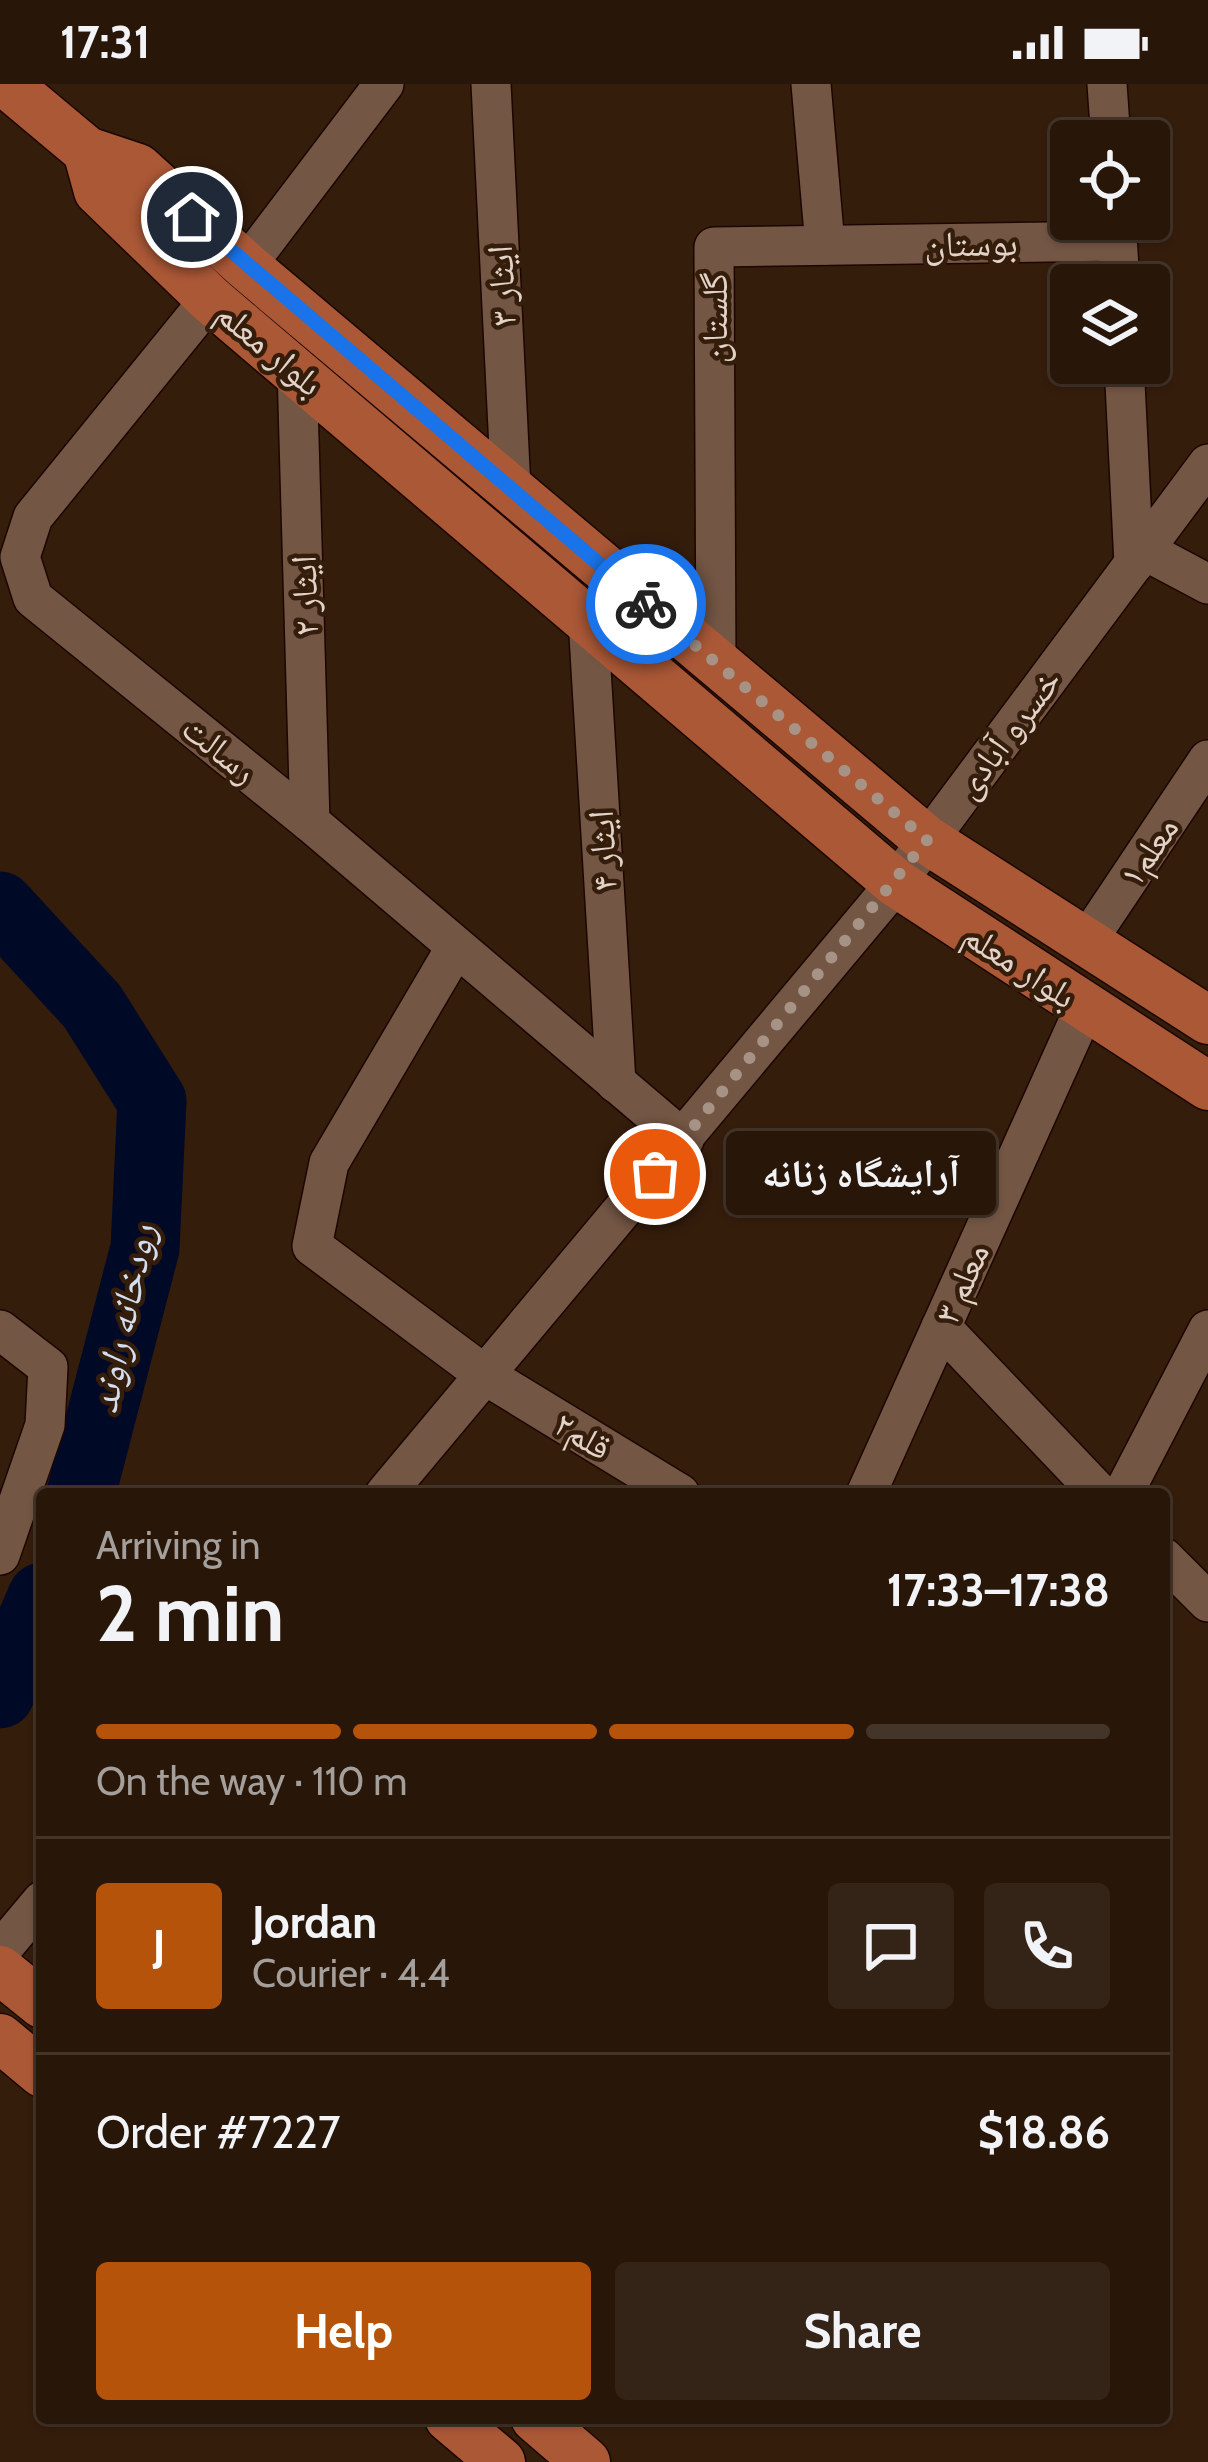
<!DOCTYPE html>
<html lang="en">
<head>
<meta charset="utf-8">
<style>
	:root { --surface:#281609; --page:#342317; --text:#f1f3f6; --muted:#a59f9c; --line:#44352a; --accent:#b45309 }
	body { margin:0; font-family:Cabin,"Noto Naskh Arabic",sans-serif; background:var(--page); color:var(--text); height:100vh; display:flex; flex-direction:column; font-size:45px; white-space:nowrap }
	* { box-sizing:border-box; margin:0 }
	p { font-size:39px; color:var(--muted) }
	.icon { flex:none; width:66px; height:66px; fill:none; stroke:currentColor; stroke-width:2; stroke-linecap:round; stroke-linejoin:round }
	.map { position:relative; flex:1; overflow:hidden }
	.side { position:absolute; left:36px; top:1404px; width:1134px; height:936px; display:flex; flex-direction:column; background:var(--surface); border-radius:12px; box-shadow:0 3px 9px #0004,0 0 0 3px var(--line) }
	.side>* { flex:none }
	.buttons { position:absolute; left:1050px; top:36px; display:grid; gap:24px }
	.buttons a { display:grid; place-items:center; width:120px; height:120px; border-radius:12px; background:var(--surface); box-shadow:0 3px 9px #0004,0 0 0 3px var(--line); font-size:60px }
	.pin { position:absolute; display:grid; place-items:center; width:102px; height:102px; color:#fff; margin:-51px; border:6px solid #fff; border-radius:50%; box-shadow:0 3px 12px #0007 }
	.courier { position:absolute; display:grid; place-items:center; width:120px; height:120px; margin:-60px; border:9px solid #1a73e8; border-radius:50%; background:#fff; color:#222; box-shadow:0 3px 15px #0007 }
	.bubble { position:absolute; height:84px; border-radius:12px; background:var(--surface); box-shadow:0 3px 9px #0004,0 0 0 3px var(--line); font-size:39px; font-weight:700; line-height:84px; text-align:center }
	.headline em { font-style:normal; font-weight:700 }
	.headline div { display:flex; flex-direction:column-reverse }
	.headline { display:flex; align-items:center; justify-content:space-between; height:204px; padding:0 60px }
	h1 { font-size:78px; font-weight:700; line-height:90px }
	.bar { display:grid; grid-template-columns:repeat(4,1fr); gap:18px 12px; align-content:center; height:144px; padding:0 60px }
	.bar i { height:15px; border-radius:9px; background:var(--line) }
	.bar .current { background:var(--accent) }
	.bar p { grid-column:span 4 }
	.line { display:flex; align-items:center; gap:30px; padding:0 60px; border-top:3px solid var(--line) }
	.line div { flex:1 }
	.round { display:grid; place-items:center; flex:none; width:126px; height:126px; border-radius:12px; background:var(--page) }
	.button { display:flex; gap:24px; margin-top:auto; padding:24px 60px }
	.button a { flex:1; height:138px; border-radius:12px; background:var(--accent); color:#fff; font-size:48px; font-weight:700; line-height:138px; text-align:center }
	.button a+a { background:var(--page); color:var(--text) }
	.status { display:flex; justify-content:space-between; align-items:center; height:84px; padding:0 60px; background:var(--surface); direction:ltr }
	.status svg { height:33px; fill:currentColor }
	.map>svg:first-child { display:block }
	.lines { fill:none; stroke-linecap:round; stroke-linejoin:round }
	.river { stroke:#000a26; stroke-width:69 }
	.minor-casing { stroke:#1c0600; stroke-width:42 }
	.major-casing { stroke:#1c0600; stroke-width:51 }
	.minor { stroke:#735644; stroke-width:39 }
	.major { stroke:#ab5837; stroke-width:48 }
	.done { stroke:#a69386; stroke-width:12; stroke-dasharray:0 21.6 }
	.route { stroke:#1a73e8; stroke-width:15 }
	.labels { text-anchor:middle; stroke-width:9; stroke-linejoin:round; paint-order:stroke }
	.street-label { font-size:36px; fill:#e3d2c7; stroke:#351d0c }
	.water-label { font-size:39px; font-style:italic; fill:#d2def0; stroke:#351d0c }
</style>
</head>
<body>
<div class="status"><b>17:31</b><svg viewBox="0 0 49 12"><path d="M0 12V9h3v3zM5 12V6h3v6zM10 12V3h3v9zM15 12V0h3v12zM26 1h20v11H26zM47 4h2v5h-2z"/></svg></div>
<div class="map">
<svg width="1208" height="2378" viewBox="0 0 1208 2378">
	<rect width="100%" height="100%" fill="#351d0c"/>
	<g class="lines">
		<g class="river">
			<path d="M 0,822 L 92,922 L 152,1017 L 145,1164 L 81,1410"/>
			<path d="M 0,1610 L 42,1513"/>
		</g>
		<defs>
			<g id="minor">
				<path d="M 491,0 L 511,405"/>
				<path d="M 811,0 L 825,161"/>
				<path d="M 1107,0 L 1111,57"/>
				<path d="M 1116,135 L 1120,201"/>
				<path d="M 246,182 L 384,0"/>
				<path d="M 210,215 L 33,433 L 20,473 L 33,514 L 310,738 L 684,1056"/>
				<path d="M 1124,279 L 1134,480"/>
				<path d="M 297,285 L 310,738"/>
				<path d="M 1144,466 L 1208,500"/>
				<path d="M 588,535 L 616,999"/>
				<path d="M 716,579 L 714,163 L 1117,157"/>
				<path d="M 1087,857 L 1208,676"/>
				<path d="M 456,863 L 329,1079 L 312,1162 L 485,1291 L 680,1410"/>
				<path d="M 941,1243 L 1100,1410"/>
				<path d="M 0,1246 L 48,1283 L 45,1341 L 0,1471"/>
				<path d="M 385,1410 L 896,799 L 1208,380"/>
				<path d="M 866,1410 L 1085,923"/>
				<path d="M 1123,1410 L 1208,1246"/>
				<path d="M 1164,1474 L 1208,1518"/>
				<path d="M 0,1867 L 42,1817"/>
			</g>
			<g id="major">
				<path d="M 7,0 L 87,67 L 138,84 L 246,182 L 927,756 L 1208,936"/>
				<path d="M 87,67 L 98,107 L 210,215 L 896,799 L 1208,1002"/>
				<path d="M 0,1886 L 42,1920"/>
				<path d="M 0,1954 L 42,1989"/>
				<path d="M 449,2334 L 501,2378"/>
				<path d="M 535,2334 L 586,2378"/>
			</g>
		</defs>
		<use href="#minor" class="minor-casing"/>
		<use href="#major" class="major-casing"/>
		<use href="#minor" class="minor"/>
		<use href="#major" class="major"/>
	</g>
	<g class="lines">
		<path class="done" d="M 646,520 L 927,756 L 655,1090"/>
		<path class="route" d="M 192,133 L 646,520"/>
	</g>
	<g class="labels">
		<g class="street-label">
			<text transform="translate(971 159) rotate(-1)" y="13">بوستان</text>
			<text transform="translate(501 202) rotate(-93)" y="13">ایثار ۳</text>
			<text transform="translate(714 234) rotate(-90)" y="13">گلستان</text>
			<text transform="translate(270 264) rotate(40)" y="13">بلوار معلم</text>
			<text transform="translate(304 512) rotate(-92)" y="13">ایثار ۲</text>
			<text transform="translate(1007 649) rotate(-53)" y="13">خسرو آبادی</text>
			<text transform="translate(220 665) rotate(39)" y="13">رسالت</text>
			<text transform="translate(602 767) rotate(-93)" y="13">ایثار ۴</text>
			<text transform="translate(1148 767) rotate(-56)" y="13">معلم۱</text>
			<text transform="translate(1020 881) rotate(33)" y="13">بلوار معلم</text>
			<text transform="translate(961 1199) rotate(-66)" y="13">معلم ۳</text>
			<text transform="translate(583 1351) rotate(31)" y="13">قلم۲</text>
		</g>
		<g class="water-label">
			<text transform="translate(122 1234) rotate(-78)" y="14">رودخانه راوند</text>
		</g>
	</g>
</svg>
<div class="buttons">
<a><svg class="icon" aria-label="locate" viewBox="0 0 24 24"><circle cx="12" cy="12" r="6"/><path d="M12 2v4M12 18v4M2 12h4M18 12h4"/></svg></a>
<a><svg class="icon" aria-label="layers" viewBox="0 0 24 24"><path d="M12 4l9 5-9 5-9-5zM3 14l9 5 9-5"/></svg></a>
</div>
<div class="pin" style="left:655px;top:1090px;background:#ea580c"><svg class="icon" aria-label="bag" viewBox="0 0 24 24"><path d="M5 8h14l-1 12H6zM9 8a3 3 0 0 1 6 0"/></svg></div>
<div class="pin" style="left:192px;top:133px;background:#1f2937"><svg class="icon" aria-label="home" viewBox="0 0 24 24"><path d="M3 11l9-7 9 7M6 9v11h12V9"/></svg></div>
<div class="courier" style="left:646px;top:520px"><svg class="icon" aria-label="bike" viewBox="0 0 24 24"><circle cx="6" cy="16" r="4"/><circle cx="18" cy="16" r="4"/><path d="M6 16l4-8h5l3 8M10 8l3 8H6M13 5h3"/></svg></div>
<div class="bubble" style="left:726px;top:1047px;width:270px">آرایشگاه زنانه</div>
<section class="side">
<div class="headline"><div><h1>2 min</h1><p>Arriving in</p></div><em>17:33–17:38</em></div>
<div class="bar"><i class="current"></i><i class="current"></i><i class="current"></i><i></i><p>On the way · 110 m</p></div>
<div class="line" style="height:216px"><b class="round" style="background:var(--accent);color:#fff">J</b><div><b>Jordan</b><p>Courier · 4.4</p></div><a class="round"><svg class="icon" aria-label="chat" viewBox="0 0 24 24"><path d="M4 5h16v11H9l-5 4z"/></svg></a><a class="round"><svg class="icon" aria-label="phone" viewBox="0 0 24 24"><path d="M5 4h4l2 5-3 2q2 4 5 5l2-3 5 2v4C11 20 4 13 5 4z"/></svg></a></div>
<div class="line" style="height:156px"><div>Order #7227</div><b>$18.86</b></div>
<div class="button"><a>Help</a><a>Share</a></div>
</section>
</div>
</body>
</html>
